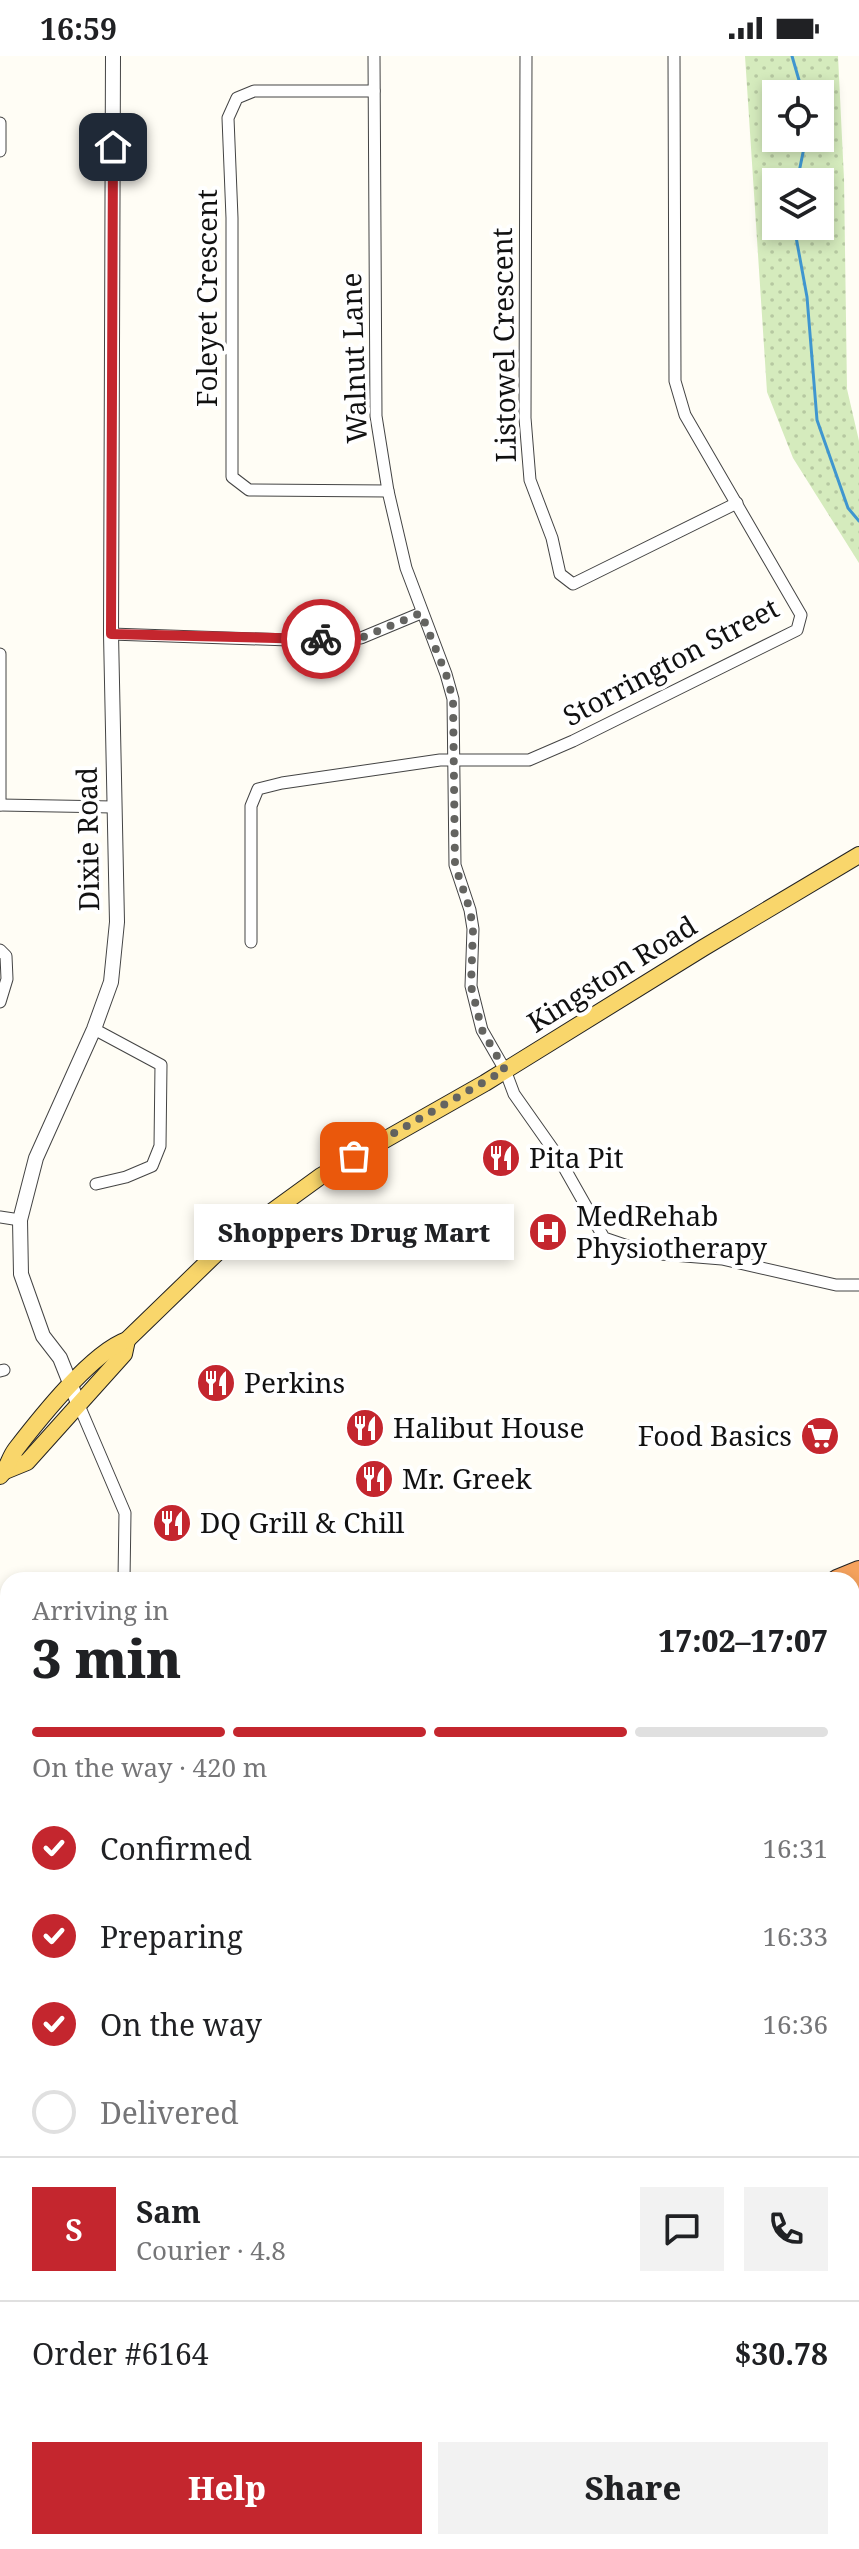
<!DOCTYPE html>
<html lang="en">
<head>
<meta charset="utf-8">
<style>
	:root { --surface:#fff; --page:#f2f2f2; --text:#202124; --muted:#757577; --line:#e0e0e0; --accent:#c4262e }
	body { margin:0; font-family:"Noto Serif",serif; background:var(--page); color:var(--text); height:100vh; display:flex; flex-direction:column; font-size:30px; white-space:nowrap }
	* { box-sizing:border-box; margin:0 }
	p { font-size:26px; color:var(--muted) }
	.icon { flex:none; width:44px; height:44px; fill:none; stroke:currentColor; stroke-width:2; stroke-linecap:round; stroke-linejoin:round }
	.map { position:relative; flex:1; overflow:hidden }
	.panel { position:absolute; left:0px; top:1516px; width:860px; height:978px; display:flex; flex-direction:column; background:var(--surface); border-radius:24px 24px 0 0; box-shadow:0 4px 12px #0003 }
	.panel>* { flex:none }
	.tools { position:absolute; left:762px; top:24px; display:grid; gap:16px }
	.tools a { display:grid; place-items:center; width:72px; height:72px; border-radius:0px; background:var(--surface); box-shadow:0 4px 12px #0003; font-size:40px }
	.pin { position:absolute; display:grid; place-items:center; width:68px; height:68px; color:#fff; margin:-34px; border-radius:16px; box-shadow:0 4px 12px #0006 }
	.courier { position:absolute; display:grid; place-items:center; width:80px; height:80px; margin:-40px; border:6px solid #c4262e; border-radius:50%; background:#fff; color:#222; box-shadow:0 2px 10px #0007 }
	.bubble { position:absolute; height:56px; border-radius:0px; background:var(--surface); box-shadow:0 4px 12px #0003; font-size:26px; font-weight:800; line-height:56px; text-align:center }
	.overview em { font-style:normal; font-weight:800 }
	.overview div { display:flex; flex-direction:column-reverse }
	.overview { display:flex; align-items:center; justify-content:space-between; height:136px; padding:0 32px }
	h1 { font-size:52px; font-weight:800; line-height:60px }
	.bar { display:grid; grid-template-columns:repeat(4,1fr); gap:12px 8px; align-content:center; height:96px; padding:0 32px }
	.bar i { height:10px; border-radius:6px; background:var(--line) }
	.bar .selected { background:var(--accent) }
	.bar p { grid-column:span 4 }
	.line { display:flex; align-items:center; gap:20px; padding:0 32px; border-top:2px solid var(--line) }
	.line div { flex:1 }
	.round { display:grid; place-items:center; flex:none; width:84px; height:84px; border-radius:0px; background:var(--page) }
	ol { padding:0 32px; list-style:none }
	li { display:flex; align-items:center; gap:24px; height:88px }
	li p { margin-inline-start:auto }
	li .icon { padding:8px; border-radius:50%; background:var(--accent); color:#fff; stroke-width:4 }
	li:last-child { color:var(--muted) }
	li i { width:44px; height:44px; border:4px solid var(--line); border-radius:50% }
	.primary-button { display:flex; gap:16px; margin-top:auto; padding:16px 32px }
	.primary-button a { flex:1; height:92px; border-radius:0px; background:var(--accent); color:#fff; font-size:32px; font-weight:800; line-height:92px; text-align:center }
	.primary-button a+a { background:var(--page); color:var(--text) }
	.status { display:flex; justify-content:space-between; align-items:center; height:56px; padding:0 40px; background:var(--surface); direction:ltr }
	.status svg { height:22px; fill:currentColor }
	.map>svg:first-child { display:block }
	.green { fill:url(#green-dots); fill-rule:evenodd }
	.wetland { fill:url(#wetland-marsh) }
	.water { fill:url(#water-ripples); stroke:#3f96cf; stroke-width:2 }
	.lines { fill:none; stroke-linecap:round; stroke-linejoin:round }
	.stream { stroke:#3f96cf; stroke-width:3 }
	.minor-casing { stroke:#444; stroke-width:13 }
	.tertiary-casing { stroke:#444; stroke-width:16 }
	.secondary-casing { stroke:#333; stroke-width:18 }
	.primary-casing { stroke:#222; stroke-width:18 }
	.motorway-casing { stroke:#222; stroke-width:22 }
	.minor { stroke:#fff; stroke-width:11 }
	.tertiary { stroke:#fff; stroke-width:14 }
	.secondary { stroke:#fff6b0; stroke-width:16 }
	.primary { stroke:#f9d66b; stroke-width:16 }
	.motorway { stroke:#f5a25d; stroke-width:20 }
	.rail { stroke:#c4262e; stroke-width:3 }
	.done { stroke:#646461; stroke-width:8; stroke-dasharray:0 14.4 }
	.route { stroke:#c4262e; stroke-width:10 }
	.labels { text-anchor:middle; stroke-width:8; stroke-linejoin:round; paint-order:stroke }
	.street-label { font-size:28px; fill:#111; stroke:#fff }
	.poi-label { font-size:28px; fill:#111; stroke:#fff; text-anchor:start }
</style>
</head>
<body>
<div class="status"><b>16:59</b><svg viewBox="0 0 49 12"><path d="M0 12V9h3v3zM5 12V6h3v6zM10 12V3h3v9zM15 12V0h3v12zM26 1h20v11H26zM47 4h2v5h-2z"/></svg></div>
<div class="map">
<svg width="859" height="2493" viewBox="0 0 859 2493">
	<defs>
		<pattern id="green-dots" width="8" height="8" patternUnits="userSpaceOnUse" patternTransform="scale(2)"><rect width="8" height="8" fill="#d5ebbd"/><path d="M2 2h.1M6 6h.1" fill="none" stroke="#b6c8a1" stroke-width="1.8" stroke-linecap="round"/></pattern>
		<pattern id="wetland-marsh" width="20" height="14" patternUnits="userSpaceOnUse" patternTransform="scale(2)"><rect width="20" height="14" fill="#d5ebbd"/><path d="M1 5h8M5 5V1M11 12h8M15 12V8" fill="none" stroke="#b6c8a1"/></pattern>
		<pattern id="water-ripples" width="26" height="14" patternUnits="userSpaceOnUse" patternTransform="scale(2)"><rect width="26" height="14" fill="#b9e0f7"/><path d="M2 4q2-2 4 0t4 0M15 11q2-2 4 0t4 0" fill="none" stroke="#9ebfd3"/></pattern>
	</defs>
	<rect width="100%" height="100%" fill="#fffdf5"/>
	<g class="green">
		<path d="M 745,0 L 838,0 L 844,123 L 847,333 L 859,385 L 859,507 L 793,402 L 767,336 ZM 820,38 L 820,82 L 776,82 L 776,38 ZM 820,126 L 820,170 L 776,170 L 776,126 Z"/>
		<path d="M 8,2076 L 8,2286 L 0,2286 L 0,2078 Z"/>
		<path d="M 303,2486 L 820,2486 L 827,2491 L 852,2493 L 301,2493 Z"/>
	</g>
	<g class="wetland">
		<path d="M 0,2196 L 8,2204 L 8,2260 L 0,2259 Z"/>
		<path d="M 288,2486 L 395,2486 L 396,2493 L 295,2493 Z"/>
	</g>
	<path class="water" d="M 0,2286 L 8,2286 L 8,2486 L 303,2486 L 301,2493 L 0,2493 Z"/>
	<g class="lines">
		<g class="stream">
			<path d="M 792,0 L 803,38"/>
			<path d="M 797,126 L 806,82"/>
			<path d="M 794,170 L 807,241 L 817,364 L 848,452 L 859,465"/>
		</g>
		<defs>
			<g id="minor">
				<path d="M 374,0 L 376,360 L 388,435 L 406,512 L 446,618 L 453,643 L 455,809 L 470,854 L 473,873 L 471,930 L 482,974 L 505,1014 L 514,1038 L 557,1099 L 604,1182 L 648,1197 L 722,1203 L 836,1229 L 859,1229"/>
				<path d="M 526,0 L 525,362 L 530,424 L 552,482 L 560,518 L 573,528 L 737,447"/>
				<path d="M 374,35 L 254,35 L 237,42 L 228,62 L 232,162 L 232,421 L 249,434 L 388,435"/>
				<path d="M 0,67 L 0,95"/>
				<path d="M 111,578 L 289,584 L 361,582 L 421,557"/>
				<path d="M 0,598 L 0,749"/>
				<path d="M 0,749 L 113,751"/>
				<path d="M 251,886 L 251,750 L 258,733 L 282,727 L 440,704 L 529,704 L 573,685 L 797,574 L 801,559 L 685,359 L 675,325 L 674,0"/>
				<path d="M 0,894 L 6,900 L 7,923 L 0,946"/>
				<path d="M 94,973 L 161,1009 L 160,1090 L 152,1110 L 126,1121 L 96,1128"/>
				<path d="M 0,1161 L 20,1164"/>
				<path d="M 0,1315 L 4,1314"/>
				<path d="M 78,1347 L 125,1457 L 124,1524"/>
				<path d="M 852,2216 L 859,2217"/>
			</g>
			<path id="tertiary" d="M 78,1347 L 60,1302 L 43,1280 L 21,1218 L 20,1164 L 36,1102 L 94,973 L 111,926 L 117,866 L 111,578 L 113,0"/>
			<g id="secondary">
				<path d="M 852,1802 L 859,1799"/>
				<path d="M 852,1818 L 859,1816"/>
				<path d="M 0,2064 L 8,2062"/>
			</g>
			<g id="primary">
				<path d="M 5,1415 L 27,1406 L 124,1298 L 127,1284"/>
				<path d="M 0,1420 C 8,1412 9,1402 16,1393 C 40,1362 91,1297 127,1284 L 222,1192 L 321,1120 L 485,1027 L 703,892 L 859,799"/>
			</g>
			<g id="motorway">
				<path d="M 837,1524 L 859,1515"/>
				<path d="M 852,1533 L 859,1531"/>
				<path d="M 852,1566 L 859,1564"/>
				<path d="M 852,1600 L 859,1598"/>
				<path d="M 852,1635 L 859,1633"/>
				<path d="M 0,1771 L 8,1768"/>
				<path d="M 0,1803 L 8,1801"/>
				<path d="M 0,1837 L 8,1835"/>
				<path d="M 0,1870 L 8,1868"/>
			</g>
		</defs>
		<use href="#minor" class="minor-casing"/>
		<use href="#tertiary" class="tertiary-casing"/>
		<use href="#secondary" class="secondary-casing"/>
		<use href="#primary" class="primary-casing"/>
		<use href="#motorway" class="motorway-casing"/>
		<use href="#minor" class="minor"/>
		<use href="#tertiary" class="tertiary"/>
		<use href="#secondary" class="secondary"/>
		<use href="#primary" class="primary"/>
		<use href="#motorway" class="motorway"/>
		<g class="rail">
			<path d="M 852,1701 L 859,1700"/>
			<path d="M 852,1741 L 859,1739"/>
			<path d="M 852,1766 L 859,1764"/>
			<path d="M 0,1815 L 8,1817"/>
			<path d="M 0,1949 L 8,1945"/>
			<path d="M 0,1989 L 8,1987"/>
		</g>
	</g>
	<g class="lines">
		<path class="done" d="M 321,583 L 361,582 L 421,557 L 446,618 L 453,643 L 455,809 L 470,854 L 473,873 L 471,930 L 482,974 L 505,1014 L 354,1100"/>
		<path class="route" d="M 113,91 L 111,578 L 321,583"/>
	</g>
	<defs>
		<symbol id="restaurant-disc" viewBox="-11 -11 22 22"><circle r="9.5" fill="#c4262e" stroke="#fff"/><path d="M-5-6h1v4h1v-4h1v4h1v-4h1v5L-1.5 .5V6h-2V.5L-5-1ZM5-6V6H3V1.5H1.5Q1.5-4 5-6Z" fill="#fff"/></symbol>
		<symbol id="hospital-disc" viewBox="-11 -11 22 22"><circle r="9.5" fill="#c4262e" stroke="#fff"/><path d="M-5-5h3v3.5h4V-5h3V5h-3V1.5h-4V5h-3Z" fill="#fff"/></symbol>
		<symbol id="supermarket-disc" viewBox="-11 -11 22 22"><circle r="9.5" fill="#c4262e" stroke="#fff"/><path d="M-6-5.5h2.5l.6 2H6L4.5 2H-2.5L-4.4-4H-6ZM-1.5 3.2a1.3 1.3 0 1 0 .1 0ZM3 3.2a1.3 1.3 0 1 0 .1 0Z" fill="#fff"/></symbol>
	</defs>
	<g fill-rule="evenodd">
		<use href="#restaurant-disc" x="479" y="1080" width="44" height="44"/>
		<use href="#hospital-disc" x="526" y="1154" width="44" height="44"/>
		<use href="#restaurant-disc" x="194" y="1305" width="44" height="44"/>
		<use href="#restaurant-disc" x="343" y="1350" width="44" height="44"/>
		<use href="#supermarket-disc" x="798" y="1358" width="44" height="44"/>
		<use href="#restaurant-disc" x="352" y="1401" width="44" height="44"/>
		<use href="#restaurant-disc" x="150" y="1445" width="44" height="44"/>
	</g>
	<g class="labels">
		<g class="street-label">
			<text transform="translate(207 242) rotate(-90)" y="10">Foleyet Crescent</text>
			<text transform="translate(504 289) rotate(-91)" y="10">Listowel Crescent</text>
			<text transform="translate(354 302) rotate(-92)" y="10">Walnut Lane</text>
			<text transform="translate(671 606) rotate(-28)" y="10">Storrington Street</text>
			<text transform="translate(88 783) rotate(-91)" y="10">Dixie Road</text>
			<text transform="translate(612 918) rotate(-32)" y="10">Kingston Road</text>
		</g>
		<g class="poi-label">
			<text x="529" y="1112">Pita Pit</text>
			<text x="576" y="1170">MedRehab<tspan x="576" dy="32">Physiotherapy</tspan></text>
			<text x="244" y="1337">Perkins</text>
			<text x="393" y="1382">Halibut House</text>
			<text x="792" y="1390" text-anchor="end">Food Basics</text>
			<text x="402" y="1433">Mr. Greek</text>
			<text x="200" y="1477">DQ Grill &amp; Chill</text>
		</g>
	</g>
</svg>
<div class="tools">
<a><svg class="icon" aria-label="locate" viewBox="0 0 24 24"><circle cx="12" cy="12" r="6"/><path d="M12 2v4M12 18v4M2 12h4M18 12h4"/></svg></a>
<a><svg class="icon" aria-label="layers" viewBox="0 0 24 24"><path d="M12 4l9 5-9 5-9-5zM3 14l9 5 9-5"/></svg></a>
</div>
<div class="pin" style="left:354px;top:1100px;background:#ea580c"><svg class="icon" aria-label="bag" viewBox="0 0 24 24"><path d="M5 8h14l-1 12H6zM9 8a3 3 0 0 1 6 0"/></svg></div>
<div class="pin" style="left:113px;top:91px;background:#1f2937"><svg class="icon" aria-label="home" viewBox="0 0 24 24"><path d="M3 11l9-7 9 7M6 9v11h12V9"/></svg></div>
<div class="courier" style="left:321px;top:583px"><svg class="icon" aria-label="bike" viewBox="0 0 24 24"><circle cx="6" cy="16" r="4"/><circle cx="18" cy="16" r="4"/><path d="M6 16l4-8h5l3 8M10 8l3 8H6M13 5h3"/></svg></div>
<div class="bubble" style="left:194px;top:1148px;width:320px">Shoppers Drug Mart</div>
<section class="panel">
<div class="overview"><div><h1>3 min</h1><p>Arriving in</p></div><em>17:02–17:07</em></div>
<div class="bar"><i class="selected"></i><i class="selected"></i><i class="selected"></i><i></i><p>On the way · 420 m</p></div>
<ol>
<li><svg class="icon" aria-label="check" viewBox="0 0 24 24"><path d="M5 12l5 5 9-10"/></svg>Confirmed<p>16:31</p></li>
<li><svg class="icon" aria-label="check" viewBox="0 0 24 24"><path d="M5 12l5 5 9-10"/></svg>Preparing<p>16:33</p></li>
<li><svg class="icon" aria-label="check" viewBox="0 0 24 24"><path d="M5 12l5 5 9-10"/></svg>On the way<p>16:36</p></li>
<li><i></i>Delivered</li>
</ol>
<div class="line" style="height:144px"><b class="round" style="background:var(--accent);color:#fff">S</b><div><b>Sam</b><p>Courier · 4.8</p></div><a class="round"><svg class="icon" aria-label="chat" viewBox="0 0 24 24"><path d="M4 5h16v11H9l-5 4z"/></svg></a><a class="round"><svg class="icon" aria-label="phone" viewBox="0 0 24 24"><path d="M5 4h4l2 5-3 2q2 4 5 5l2-3 5 2v4C11 20 4 13 5 4z"/></svg></a></div>
<div class="line" style="height:104px"><div>Order #6164</div><b>$30.78</b></div>
<div class="primary-button"><a>Help</a><a>Share</a></div>
</section>
</div>
</body>
</html>
